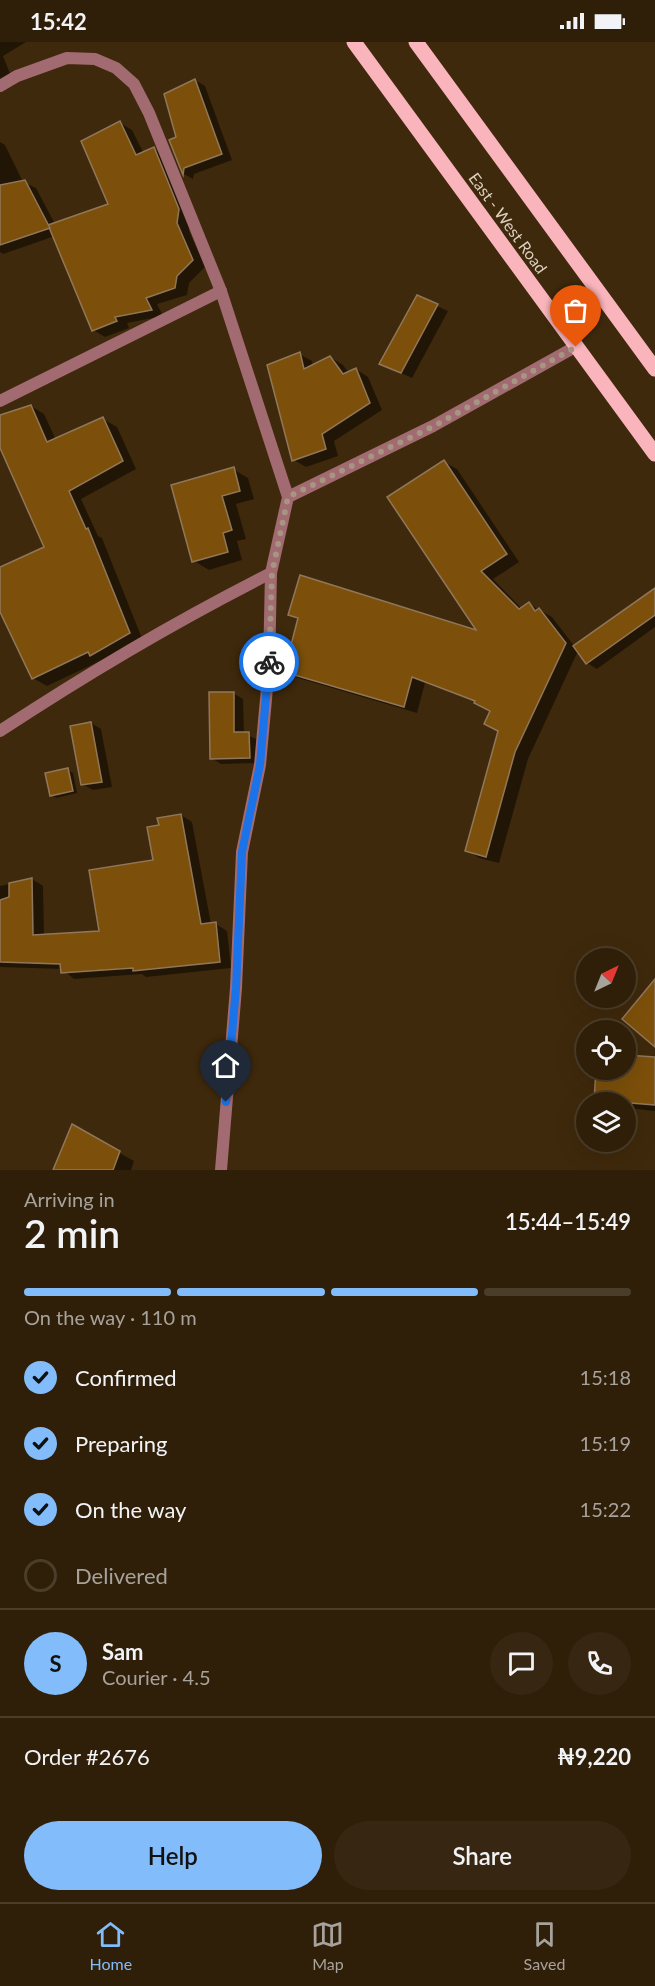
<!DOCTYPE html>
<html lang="en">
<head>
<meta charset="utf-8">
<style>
	:root { --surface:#2f1f09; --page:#372712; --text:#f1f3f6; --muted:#a7a29c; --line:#4a3d2a; --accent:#82bcfa }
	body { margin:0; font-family:Lato,sans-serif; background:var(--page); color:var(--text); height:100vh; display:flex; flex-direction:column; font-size:22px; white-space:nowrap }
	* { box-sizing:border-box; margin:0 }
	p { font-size:20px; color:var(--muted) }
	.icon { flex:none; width:33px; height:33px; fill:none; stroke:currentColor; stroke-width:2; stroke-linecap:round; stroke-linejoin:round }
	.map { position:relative; height:1128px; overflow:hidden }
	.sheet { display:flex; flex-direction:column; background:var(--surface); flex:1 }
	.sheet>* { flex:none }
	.needle { width:39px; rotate:43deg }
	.controls { position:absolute; left:576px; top:906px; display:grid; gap:12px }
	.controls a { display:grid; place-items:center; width:60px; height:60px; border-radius:50%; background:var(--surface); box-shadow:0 6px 24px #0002,0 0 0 2px var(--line); font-size:30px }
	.pin { position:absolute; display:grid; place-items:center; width:51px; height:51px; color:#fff; margin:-62px -26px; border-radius:50% 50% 50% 0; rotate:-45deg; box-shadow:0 0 6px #0007 }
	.pin .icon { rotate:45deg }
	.courier { position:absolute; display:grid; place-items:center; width:60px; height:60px; margin:-30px; border:4px solid #1a73e8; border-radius:50%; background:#fff; color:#222; box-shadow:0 2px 8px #0007 }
	.head em { font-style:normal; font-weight:600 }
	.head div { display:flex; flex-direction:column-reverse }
	.head { display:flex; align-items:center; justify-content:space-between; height:102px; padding:0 24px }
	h1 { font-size:39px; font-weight:600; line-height:45px }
	.bar { display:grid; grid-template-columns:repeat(4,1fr); gap:9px 6px; align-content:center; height:72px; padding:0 24px }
	.bar i { height:8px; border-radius:4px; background:var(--line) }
	.bar .selected { background:var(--accent) }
	.bar p { grid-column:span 4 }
	.line { display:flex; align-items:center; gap:15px; padding:0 24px; border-top:2px solid var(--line) }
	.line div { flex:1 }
	.round { display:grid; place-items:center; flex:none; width:63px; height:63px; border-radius:32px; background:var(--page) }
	ol { padding:0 24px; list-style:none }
	li { display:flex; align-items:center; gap:18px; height:66px }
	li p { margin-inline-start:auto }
	li .icon { padding:6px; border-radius:50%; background:var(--accent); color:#111; stroke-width:4 }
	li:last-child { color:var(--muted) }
	li i { width:33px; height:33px; border:3px solid var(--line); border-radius:50% }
	.button { display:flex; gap:12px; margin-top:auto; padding:12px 24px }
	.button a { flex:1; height:69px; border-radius:36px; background:var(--accent); color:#111; font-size:24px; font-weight:600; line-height:69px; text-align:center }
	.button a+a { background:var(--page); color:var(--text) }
	.status { display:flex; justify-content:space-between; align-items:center; height:42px; padding:0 30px; background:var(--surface); direction:ltr }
	.status svg { height:16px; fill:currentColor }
	.dock { display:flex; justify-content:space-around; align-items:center; height:84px; border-top:2px solid var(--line); background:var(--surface); font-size:16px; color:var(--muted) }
	.dock a { display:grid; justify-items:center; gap:3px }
	.dock .selected { color:var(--accent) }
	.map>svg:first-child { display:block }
	.shadow { fill:#0007 }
	.building { fill:#7c500a; stroke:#91775a; stroke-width:1.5 }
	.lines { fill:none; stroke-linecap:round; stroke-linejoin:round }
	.minor { stroke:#a26a71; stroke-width:12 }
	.primary { stroke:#fab4bc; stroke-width:15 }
	.done { stroke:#a69681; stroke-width:6; stroke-dasharray:0 10.8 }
	.route { stroke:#1a73e8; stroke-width:8 }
	.labels { text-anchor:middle; stroke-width:4.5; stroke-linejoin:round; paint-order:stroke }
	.street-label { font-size:16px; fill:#ded0c0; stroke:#3f290c }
</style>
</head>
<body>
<div class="status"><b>15:42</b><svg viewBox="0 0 49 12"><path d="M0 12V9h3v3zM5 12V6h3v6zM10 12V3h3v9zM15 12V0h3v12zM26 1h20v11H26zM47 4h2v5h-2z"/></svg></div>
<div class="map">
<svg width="655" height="1128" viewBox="0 0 655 1128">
	<rect width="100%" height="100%" fill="#3f290c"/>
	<g class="shadow">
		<path d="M 0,0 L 26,0 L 3,14 L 12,37 L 0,45 Z"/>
		<path d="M 195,38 L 205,44 L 232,118 L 194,132 L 193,137 L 184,132 L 171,99 L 177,95 Z"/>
		<path d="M 120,81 L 132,88 L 144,112 L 154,107 L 166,114 L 191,175 L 189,189 L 205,225 L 189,241 L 187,253 L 157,262 L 163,274 L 127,281 L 129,286 L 105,295 L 93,288 L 55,194 L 3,212 L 0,210 L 0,100 L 5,103 L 23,140 L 36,146 L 55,182 L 110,163 Z"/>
		<path d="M 417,255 L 448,269 L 412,336 L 381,322 Z"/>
		<path d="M 299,312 L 312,319 L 313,324 L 330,315 L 343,323 L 349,331 L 356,327 L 368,335 L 382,368 L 334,399 L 338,414 L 306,425 L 294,418 Z"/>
		<path d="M 31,364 L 44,372 L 56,398 L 103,377 L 117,385 L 136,427 L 81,457 L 98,494 L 102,496 L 143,599 L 105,621 L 100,619 L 47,644 L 33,636 L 0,568 L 0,528 L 45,506 L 0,403 L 0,375 Z"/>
		<path d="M 444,420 L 457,427 L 519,520 L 493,537 L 522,567 L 529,562 L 552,575 L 575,605 L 655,554 L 655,585 L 597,627 L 587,621 L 578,609 L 528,717 L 499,821 L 479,816 L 467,808 L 499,689 L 492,670 L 476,660 L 425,641 L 417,671 L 298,636 L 285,629 L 300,578 L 290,573 L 479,591 Z"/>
		<path d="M 233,427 L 248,436 L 254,457 L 236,462 L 246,497 L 237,499 L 242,518 L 209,528 L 194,519 Z"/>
		<path d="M 233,651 L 243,657 L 244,692 L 259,698 L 259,721 L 221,722 L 211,716 Z"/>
		<path d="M 91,681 L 101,687 L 112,745 L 93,748 L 82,742 Z"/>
		<path d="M 68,728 L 73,731 L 77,751 L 56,756 L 51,753 Z"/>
		<path d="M 181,773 L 192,780 L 211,882 L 216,882 L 227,889 L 231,926 L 146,935 L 142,932 L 74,937 L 62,927 L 0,925 L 0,844 L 32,837 L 43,844 L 44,894 L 101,891 L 155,820 L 161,784 Z"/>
		<path d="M 626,1014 L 655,1017 L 655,1069 L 626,1066 L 626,1060 L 602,1060 L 595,1057 L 597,1028 L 626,1028 Z"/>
		<path d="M 72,1085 L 134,1119 L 131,1128 L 54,1128 Z"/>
	</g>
	<g class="building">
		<path d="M 195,37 L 222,112 L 184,126 L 183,133 L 169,98 L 176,95 L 164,52 Z"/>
		<path d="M 120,79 L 136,113 L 154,105 L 179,167 L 177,181 L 193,218 L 177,234 L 175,246 L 146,256 L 152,268 L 115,275 L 117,279 L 92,289 L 48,183 L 108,162 L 81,99 Z"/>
		<path d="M 25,138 L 50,186 L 0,203 L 0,143 Z"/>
		<path d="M 417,253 L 438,262 L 401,331 L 379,322 Z"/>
		<path d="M 300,310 L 304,327 L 330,314 L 343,332 L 356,326 L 370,361 L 322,392 L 326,407 L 292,419 L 267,323 Z"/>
		<path d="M 31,363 L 47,400 L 103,375 L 123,419 L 69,449 L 86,487 L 88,486 L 130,591 L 90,614 L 88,610 L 32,637 L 0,570 L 0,525 L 44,505 L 0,406 L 0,373 Z"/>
		<path d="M 444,418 L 507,512 L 481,529 L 519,567 L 529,560 L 535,569 L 539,566 L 566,601 L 515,710 L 486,815 L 465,809 L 498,689 L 484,682 L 490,669 L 474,661 L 475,659 L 412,635 L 404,665 L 284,630 L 298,576 L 288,573 L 300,533 L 476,588 L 387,455 Z"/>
		<path d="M 234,425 L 240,449 L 222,454 L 232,488 L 223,491 L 228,510 L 192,520 L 171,443 Z"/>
		<path d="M 655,546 L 655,573 L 586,622 L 573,604 Z"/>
		<path d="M 209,650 L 234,650 L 234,690 L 249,690 L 250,716 L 210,717 Z"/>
		<path d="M 91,680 L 102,740 L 81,743 L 70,684 Z"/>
		<path d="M 68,726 L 73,749 L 50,754 L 45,731 Z"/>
		<path d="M 181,772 L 201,882 L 216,880 L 220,920 L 133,929 L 133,926 L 61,931 L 60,922 L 0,920 L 0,858 L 9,855 L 9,841 L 32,836 L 33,893 L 99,889 L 89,828 L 153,818 L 147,785 L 159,783 L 157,776 Z"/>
		<path d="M 655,937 L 655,1005 L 622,977 Z"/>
		<path d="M 626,1013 L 655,1015 L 655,1063 L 594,1058 L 596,1028 L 626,1028 Z"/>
		<path d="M 72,1082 L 120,1109 L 113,1128 L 53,1128 Z"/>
	</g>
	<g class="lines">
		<g class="minor">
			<path d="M 0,44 L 17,34 L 67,16 L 95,17 L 116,26 L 134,42 L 149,71 L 221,249 L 288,455 L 271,531 L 269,624 L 260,723 L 242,810 L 236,946 L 221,1128"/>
			<path d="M 0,359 L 221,249"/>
			<path d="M 288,455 L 433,384 L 575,305"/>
			<path d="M 0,689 C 88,631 178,578 271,531"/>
		</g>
		<g class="primary">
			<path d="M 354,0 L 655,412"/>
			<path d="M 416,0 L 655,327"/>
		</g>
	</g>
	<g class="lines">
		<path class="done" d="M 269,620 L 272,531 L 288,455 L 434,384 L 576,305"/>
		<path class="route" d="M 226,1060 L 236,946 L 242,810 L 260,723 L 269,620"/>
	</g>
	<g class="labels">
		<g class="street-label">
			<text transform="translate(508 181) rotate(54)" y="6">East - West Road</text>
		</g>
	</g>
</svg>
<div class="controls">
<a><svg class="needle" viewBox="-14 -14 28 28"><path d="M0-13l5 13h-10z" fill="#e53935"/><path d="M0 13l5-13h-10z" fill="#a7a29c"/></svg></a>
<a><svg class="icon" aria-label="locate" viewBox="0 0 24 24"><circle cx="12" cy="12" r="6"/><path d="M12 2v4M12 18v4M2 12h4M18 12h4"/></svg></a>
<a><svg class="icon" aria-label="layers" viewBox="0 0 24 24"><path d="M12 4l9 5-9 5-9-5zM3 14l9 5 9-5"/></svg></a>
</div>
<div class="pin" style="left:576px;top:305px;background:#ea580c"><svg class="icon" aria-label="bag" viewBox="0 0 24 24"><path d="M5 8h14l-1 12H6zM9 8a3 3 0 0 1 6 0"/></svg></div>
<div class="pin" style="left:226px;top:1060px;background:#1f2937"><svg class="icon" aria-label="home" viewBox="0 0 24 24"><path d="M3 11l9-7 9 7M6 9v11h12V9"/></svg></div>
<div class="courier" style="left:269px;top:620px"><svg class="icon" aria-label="bike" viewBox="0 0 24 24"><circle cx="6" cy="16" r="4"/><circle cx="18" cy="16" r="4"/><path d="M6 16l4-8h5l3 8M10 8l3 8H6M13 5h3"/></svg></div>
</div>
<section class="sheet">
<div class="head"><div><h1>2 min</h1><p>Arriving in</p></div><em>15:44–15:49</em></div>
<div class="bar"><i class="selected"></i><i class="selected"></i><i class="selected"></i><i></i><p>On the way · 110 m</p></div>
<ol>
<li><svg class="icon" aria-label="check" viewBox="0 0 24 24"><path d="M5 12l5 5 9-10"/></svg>Confirmed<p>15:18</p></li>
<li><svg class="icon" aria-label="check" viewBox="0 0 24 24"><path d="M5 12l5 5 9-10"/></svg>Preparing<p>15:19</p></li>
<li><svg class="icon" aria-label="check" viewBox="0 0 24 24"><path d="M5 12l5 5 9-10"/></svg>On the way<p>15:22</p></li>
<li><i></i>Delivered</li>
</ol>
<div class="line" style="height:108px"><b class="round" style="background:var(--accent);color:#111">S</b><div><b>Sam</b><p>Courier · 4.5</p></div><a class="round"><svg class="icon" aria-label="chat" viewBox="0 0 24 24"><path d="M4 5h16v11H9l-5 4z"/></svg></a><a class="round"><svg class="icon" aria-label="phone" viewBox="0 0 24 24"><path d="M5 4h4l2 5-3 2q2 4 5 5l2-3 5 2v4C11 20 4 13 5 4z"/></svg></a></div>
<div class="line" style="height:78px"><div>Order #2676</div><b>₦9,220</b></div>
<div class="button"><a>Help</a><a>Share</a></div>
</section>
<nav class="dock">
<a class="selected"><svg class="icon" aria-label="home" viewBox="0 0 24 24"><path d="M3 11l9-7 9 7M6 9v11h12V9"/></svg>Home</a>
<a><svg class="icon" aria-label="map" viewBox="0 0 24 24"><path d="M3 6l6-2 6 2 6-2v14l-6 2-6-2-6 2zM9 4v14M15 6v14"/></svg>Map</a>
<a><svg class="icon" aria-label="saved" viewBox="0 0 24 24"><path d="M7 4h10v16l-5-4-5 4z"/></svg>Saved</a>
</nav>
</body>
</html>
